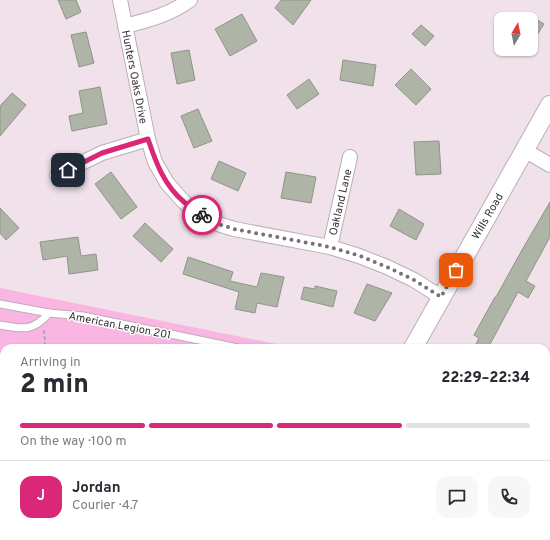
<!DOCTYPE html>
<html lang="en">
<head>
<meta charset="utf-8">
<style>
	:root { --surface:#fff; --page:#f7f7f7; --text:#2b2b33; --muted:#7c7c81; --line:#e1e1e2; --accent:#db2777 }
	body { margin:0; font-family:Overpass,sans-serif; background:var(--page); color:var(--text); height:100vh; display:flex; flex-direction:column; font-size:15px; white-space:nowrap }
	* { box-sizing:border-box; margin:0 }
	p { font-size:13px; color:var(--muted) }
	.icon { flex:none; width:22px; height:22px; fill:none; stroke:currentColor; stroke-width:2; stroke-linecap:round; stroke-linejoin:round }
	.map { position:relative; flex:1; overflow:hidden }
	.panel { position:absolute; left:0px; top:344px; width:550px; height:196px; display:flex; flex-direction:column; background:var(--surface); border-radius:12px 12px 0 0; box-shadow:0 1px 3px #0004 }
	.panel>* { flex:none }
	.needle { width:26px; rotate:10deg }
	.tools { position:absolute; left:494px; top:12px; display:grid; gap:8px }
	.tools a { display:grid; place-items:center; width:44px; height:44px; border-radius:8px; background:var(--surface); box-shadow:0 1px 3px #0004; font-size:20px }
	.pin { position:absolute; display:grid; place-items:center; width:34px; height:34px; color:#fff; margin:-17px; border-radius:8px; box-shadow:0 2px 6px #0006 }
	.courier { position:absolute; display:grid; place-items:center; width:40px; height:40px; margin:-20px; border:3px solid #db2777; border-radius:50%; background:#fff; color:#222; box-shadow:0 1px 5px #0007 }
	.headline em { font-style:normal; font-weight:800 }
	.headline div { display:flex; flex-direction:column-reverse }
	.headline { display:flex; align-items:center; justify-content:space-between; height:68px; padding:0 20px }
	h1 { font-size:26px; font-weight:800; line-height:30px }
	.bar { display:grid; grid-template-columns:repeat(4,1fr); gap:6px 4px; align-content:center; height:48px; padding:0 20px }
	.bar i { height:5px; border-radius:3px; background:var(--line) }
	.bar .on { background:var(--accent) }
	.bar p { grid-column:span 4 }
	.line { display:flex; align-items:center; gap:10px; padding:0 20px; border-top:1px solid var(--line) }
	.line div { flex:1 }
	.round { display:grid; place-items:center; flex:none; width:42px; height:42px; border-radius:12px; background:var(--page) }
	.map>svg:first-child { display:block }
	.green { fill:#f9b6e2 }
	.building { fill:#aeb4a6; stroke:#909588 }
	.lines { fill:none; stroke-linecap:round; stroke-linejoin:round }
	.service-casing { stroke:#bcaeb7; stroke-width:9 }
	.minor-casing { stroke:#bcaeb7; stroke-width:16 }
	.tertiary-casing { stroke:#bcaeb7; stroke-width:20 }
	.path { stroke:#b2a6ad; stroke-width:2; stroke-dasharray:4 2; stroke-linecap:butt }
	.service { stroke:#fff; stroke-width:7 }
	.minor { stroke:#fff; stroke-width:14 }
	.tertiary { stroke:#fff; stroke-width:18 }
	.done { stroke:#787075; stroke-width:4; stroke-dasharray:0 7.2 }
	.route { stroke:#db2777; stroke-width:5 }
	.labels { text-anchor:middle; stroke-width:3; stroke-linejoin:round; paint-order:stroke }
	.street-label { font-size:11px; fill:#383336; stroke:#fff }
</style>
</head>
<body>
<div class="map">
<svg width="550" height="540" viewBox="0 0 550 540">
	<rect width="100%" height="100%" fill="#f0e1ea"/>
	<path class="green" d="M 0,288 L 296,348 L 4,348 L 4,536 L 276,536 L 274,540 L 0,540 Z"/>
	<g class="building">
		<path d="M 58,0 L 76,0 L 81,12 L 66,19 Z"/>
		<path d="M 281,0 L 311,0 L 293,25 L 275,8 Z"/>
		<path d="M 242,14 L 257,41 L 230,56 L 215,29 Z"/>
		<path d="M 531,16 L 544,24 L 531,45 Z"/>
		<path d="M 421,25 L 434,36 L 425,46 L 412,34 Z"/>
		<path d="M 86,32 L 94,63 L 79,67 L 71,35 Z"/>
		<path d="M 189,50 L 195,80 L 177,84 L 171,53 Z"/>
		<path d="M 343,60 L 376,65 L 373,86 L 340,80 Z"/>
		<path d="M 411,69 L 431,89 L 416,105 L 395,85 Z"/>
		<path d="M 309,79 L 319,94 L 297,109 L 287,95 Z"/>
		<path d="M 100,87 L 107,124 L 72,131 L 69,116 L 83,113 L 79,91 Z"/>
		<path d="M 12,93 L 26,105 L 0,136 L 0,106 Z"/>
		<path d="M 198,109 L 212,141 L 194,148 L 181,116 Z"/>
		<path d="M 439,141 L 441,174 L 416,175 L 414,142 Z"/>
		<path d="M 219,161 L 246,173 L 238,191 L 211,179 Z"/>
		<path d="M 111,172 L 137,207 L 121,219 L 95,184 Z"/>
		<path d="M 286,172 L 316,177 L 311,203 L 281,198 Z"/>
		<path d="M 550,202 L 550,237 L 526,281 L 535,286 L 528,298 L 518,292 L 488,348 L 474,348 L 479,338 L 474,335 L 495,297 L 496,297 L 522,250 Z"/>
		<path d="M 0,208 L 19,228 L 6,240 L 0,233 Z"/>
		<path d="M 399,209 L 424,224 L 416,240 L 390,226 Z"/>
		<path d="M 145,223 L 173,249 L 161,262 L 133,236 Z"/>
		<path d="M 78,237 L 81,256 L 96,254 L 98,270 L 69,274 L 67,256 L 43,260 L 40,242 Z"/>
		<path d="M 188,257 L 233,272 L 230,281 L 257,287 L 261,273 L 284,277 L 277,307 L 257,303 L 255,313 L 235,309 L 239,292 L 183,274 Z"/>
		<path d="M 367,284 L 392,293 L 375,321 L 354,313 Z"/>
		<path d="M 315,286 L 337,291 L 333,307 L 301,299 L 304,287 L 315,289 Z"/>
	</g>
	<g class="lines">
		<defs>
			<g id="service">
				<path d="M 0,304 L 49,313 L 83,316 L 238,348"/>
				<path d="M 0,325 C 22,329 33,332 49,313"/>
			</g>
			<g id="minor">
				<path d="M 120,0 L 148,139 L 155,162 L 167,183 L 183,201 L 202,216 L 218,224 L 234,229 L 330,247 L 359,256 L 387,267 L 414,280 L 441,297"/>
				<path d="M 125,26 C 149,20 169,15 190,0"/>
				<path d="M 524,150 L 550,165"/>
				<path d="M 57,175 L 102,153 L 148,139"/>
				<path d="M 330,247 L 350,157"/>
			</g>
			<g id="tertiary">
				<path d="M 413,348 L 550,105"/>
				<path d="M 305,540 L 308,536"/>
			</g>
		</defs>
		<use href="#service" class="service-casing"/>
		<use href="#minor" class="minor-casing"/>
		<use href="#tertiary" class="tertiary-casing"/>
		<g class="path">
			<path d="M 44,330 L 45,342 L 44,348"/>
			<path d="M 1,366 L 4,367"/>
			<path d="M 0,435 L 4,430"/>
			<path d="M 283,540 L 286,536"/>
		</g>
		<use href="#service" class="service"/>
		<use href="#minor" class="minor"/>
		<use href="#tertiary" class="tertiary"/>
	</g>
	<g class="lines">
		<path class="done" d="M 202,215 L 218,224 L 234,229 L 330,247 L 360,256 L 387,267 L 414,280 L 441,297 L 456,270"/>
		<path class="route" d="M 68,170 L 102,153 L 148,139 C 156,163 164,185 184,202 C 190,206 196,211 202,215"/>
	</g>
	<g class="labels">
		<g class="street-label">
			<text transform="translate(135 77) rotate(79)" y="4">Hunters Oaks Drive</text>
			<text transform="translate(340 202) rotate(-77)" y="4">Oakland Lane</text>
			<text transform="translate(487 216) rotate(-60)" y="4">Wills Road</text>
			<text transform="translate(120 325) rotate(11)" y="4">American Legion 201</text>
		</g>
	</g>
</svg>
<div class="tools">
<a><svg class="needle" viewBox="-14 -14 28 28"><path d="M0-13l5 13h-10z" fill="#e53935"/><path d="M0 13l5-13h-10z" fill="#7c7c81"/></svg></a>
</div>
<div class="pin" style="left:456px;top:270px;background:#ea580c"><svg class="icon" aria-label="bag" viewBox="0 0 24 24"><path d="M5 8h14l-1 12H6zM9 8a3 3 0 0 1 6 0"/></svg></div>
<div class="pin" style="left:68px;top:170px;background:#1f2937"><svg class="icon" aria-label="home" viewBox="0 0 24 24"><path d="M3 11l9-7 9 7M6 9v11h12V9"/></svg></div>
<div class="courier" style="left:202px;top:215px"><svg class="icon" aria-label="bike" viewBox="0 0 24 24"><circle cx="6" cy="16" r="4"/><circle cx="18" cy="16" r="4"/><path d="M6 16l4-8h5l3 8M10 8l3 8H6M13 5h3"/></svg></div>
<section class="panel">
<div class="headline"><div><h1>2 min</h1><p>Arriving in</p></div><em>22:29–22:34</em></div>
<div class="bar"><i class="on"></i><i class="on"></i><i class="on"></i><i></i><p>On the way · 100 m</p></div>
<div class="line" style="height:72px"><b class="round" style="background:var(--accent);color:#fff">J</b><div><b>Jordan</b><p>Courier · 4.7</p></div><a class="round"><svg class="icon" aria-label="chat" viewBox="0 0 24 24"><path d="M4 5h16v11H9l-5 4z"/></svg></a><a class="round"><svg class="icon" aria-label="phone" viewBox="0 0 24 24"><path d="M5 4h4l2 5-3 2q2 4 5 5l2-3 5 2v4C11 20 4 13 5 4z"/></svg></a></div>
</section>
</div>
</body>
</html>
